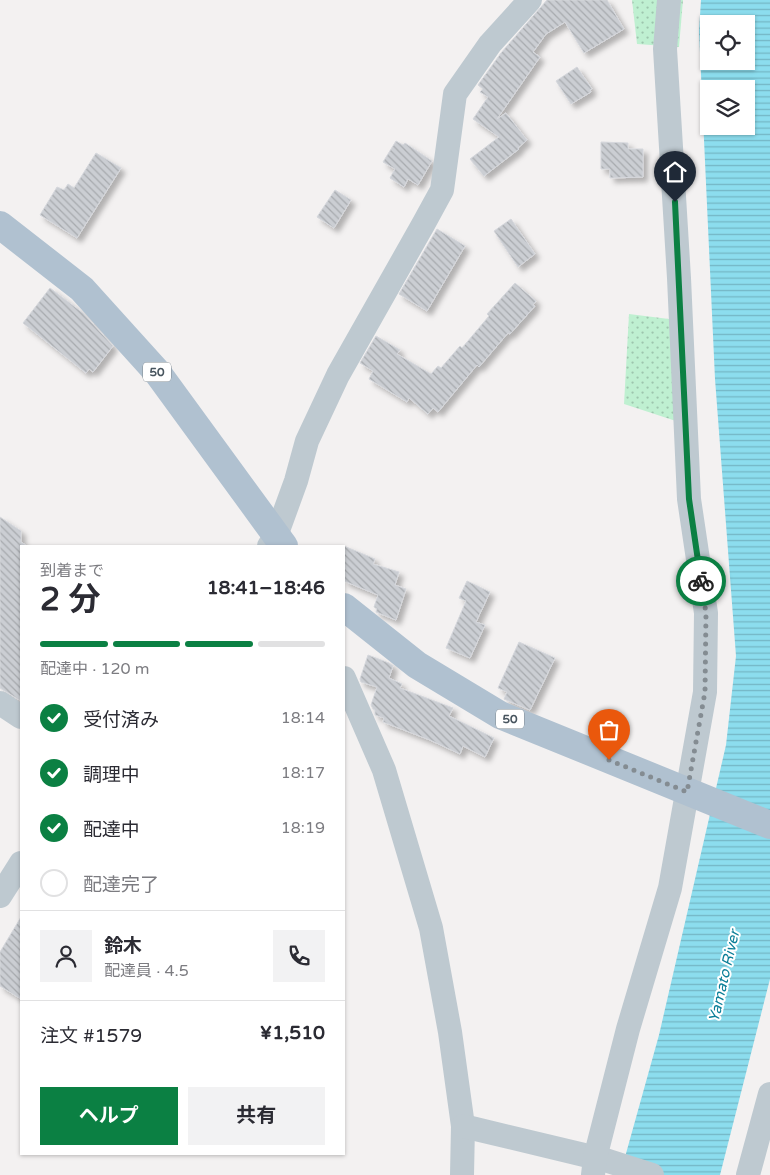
<!DOCTYPE html>
<html lang="ja">
<head>
<meta charset="utf-8">
<style>
	:root { --surface:#fff; --page:#f2f2f3; --text:#2b2b33; --muted:#7c7c81; --line:#e1e1e2; --accent:#0b8043 }
	body { margin:0; font-family:"Varela Round","Noto Sans JP",sans-serif; background:var(--page); color:var(--text); height:100vh; display:flex; flex-direction:column; font-size:19px; white-space:nowrap }
	* { box-sizing:border-box; margin:0 }
	p { font-size:16px; color:var(--muted) }
	.icon { flex:none; width:28px; height:28px; fill:none; stroke:currentColor; stroke-width:2; stroke-linecap:round; stroke-linejoin:round }
	.map { position:relative; flex:1; overflow:hidden }
	.side { position:absolute; left:20px; top:545px; width:325px; height:610px; display:flex; flex-direction:column; background:var(--surface); border-radius:0px; box-shadow:0 1px 4px #0004 }
	.side>* { flex:none }
	.controls { position:absolute; left:700px; top:15px; display:grid; gap:10px }
	.controls a { display:grid; place-items:center; width:55px; height:55px; border-radius:0px; background:var(--surface); box-shadow:0 1px 4px #0004; font-size:25px }
	.pin { position:absolute; display:grid; place-items:center; width:42px; height:42px; color:#fff; margin:-51px -21px; border-radius:50% 50% 50% 0; rotate:-45deg; box-shadow:0 0 5px #0007 }
	.pin .icon { rotate:45deg }
	.courier { position:absolute; display:grid; place-items:center; width:50px; height:50px; margin:-25px; border:4px solid #0b8043; border-radius:50%; background:#fff; color:#222; box-shadow:0 1px 6px #0007 }
	.overview em { font-style:normal; font-weight:700 }
	.overview div { display:flex; flex-direction:column-reverse }
	.overview { display:flex; align-items:center; justify-content:space-between; height:85px; padding:0 20px }
	h1 { font-size:32px; font-weight:700; line-height:38px }
	.bar { display:grid; grid-template-columns:repeat(4,1fr); gap:8px 5px; align-content:center; height:60px; padding:0 20px }
	.bar i { height:6px; border-radius:4px; background:var(--line) }
	.bar .on { background:var(--accent) }
	.bar p { grid-column:span 4 }
	.line { display:flex; align-items:center; gap:12px; padding:0 20px; border-top:1px solid var(--line) }
	.line div { flex:1 }
	.round { display:grid; place-items:center; flex:none; width:52px; height:52px; border-radius:0px; background:var(--page) }
	ol { padding:0 20px; list-style:none }
	li { display:flex; align-items:center; gap:15px; height:55px }
	li p { margin-inline-start:auto }
	li .icon { padding:5px; border-radius:50%; background:var(--accent); color:#fff; stroke-width:4 }
	li:last-child { color:var(--muted) }
	li i { width:28px; height:28px; border:2px solid var(--line); border-radius:50% }
	.cta { display:flex; gap:10px; margin-top:auto; padding:10px 20px }
	.cta a { flex:1; height:58px; border-radius:0px; background:var(--accent); color:#fff; font-size:20px; font-weight:700; line-height:58px; text-align:center }
	.cta a+a { background:var(--page); color:var(--text) }
	.map>svg:first-child { display:block }
	.park { fill:url(#park-dots) }
	.water { fill:url(#water-rules); fill-rule:evenodd }
	.building { fill:url(#building-back-hatch); stroke:#d5d7dc; filter:url(#shadow) }
	.lines { fill:none; stroke-linecap:round; stroke-linejoin:round }
	.minor { stroke:#bec9d0; stroke-width:24 }
	.major { stroke:#b0c1d0; stroke-width:28 }
	.done { stroke:#848c92; stroke-width:5; stroke-dasharray:0 9 }
	.route { stroke:#0b8043; stroke-width:6 }
	.labels { text-anchor:middle; stroke-width:4; stroke-linejoin:round; paint-order:stroke }
	.shield { fill:#fff; stroke:#7f888f; stroke-width:1 }
	.shield-label { font-size:12px; font-weight:bold; fill:#48555f }
	.water-label { font-size:15px; font-style:italic; fill:#0b7f98; stroke:#fff }
</style>
</head>
<body>
<div class="map">
<svg width="770" height="1175" viewBox="0 0 770 1175">
	<defs>
		<pattern id="park-dots" width="8" height="8" patternUnits="userSpaceOnUse" patternTransform="scale(1.25)"><rect width="8" height="8" fill="#bff0d1"/><path d="M2 2h.1M6 6h.1" fill="none" stroke="#9dc5ad" stroke-width="1.8" stroke-linecap="round"/></pattern>
		<pattern id="water-rules" width="6" height="5" patternUnits="userSpaceOnUse" patternTransform="scale(1.25)"><rect width="6" height="5" fill="#8cddee"/><path d="M0 2.5h6" fill="none" stroke="#74b6c4"/></pattern>
		<pattern id="building-back-hatch" width="6" height="6" patternUnits="userSpaceOnUse" patternTransform="scale(1.25)"><rect width="6" height="6" fill="#cbced3"/><path d="M-1 5l2 2M0 0l6 6M5-1l2 2" fill="none" stroke="#a7aaae"/></pattern>
		<filter id="shadow"><feDropShadow dx="4.5" dy="4.5" stdDeviation="2.5" flood-color="#0004"/></filter>
	</defs>
	<rect width="100%" height="100%" fill="#f3f1f1"/>
	<g class="park">
		<path d="M 632,0 L 683,0 L 679,47 L 637,44 Z"/>
		<path d="M 629,314 L 677,320 L 682,423 L 624,404 Z"/>
	</g>
	<path class="water" d="M 701,0 L 770,0 L 770,979 L 720,1175 L 620,1175 L 659,1035 L 726,745 L 736,656 L 715,379 L 699,31 ZM 709,24 L 746,24 L 746,61 L 709,61 ZM 709,89 L 746,89 L 746,126 L 709,126 Z"/>
	<g class="building">
		<path d="M 547,0 L 607,0 L 624,29 L 584,53 L 565,22 L 546,34 L 533,52 L 540,57 L 497,119 L 506,113 L 527,140 L 518,148 L 519,149 L 484,176 L 470,159 L 499,137 L 473,119 L 488,97 L 480,92 L 483,89 L 478,85 L 501,53 Z"/>
		<path d="M 577,67 L 592,89 L 590,90 L 591,92 L 571,104 L 556,81 Z"/>
		<path d="M 396,141 L 403,145 L 405,143 L 432,161 L 418,185 L 408,179 L 404,187 L 390,178 L 395,169 L 383,162 Z"/>
		<path d="M 601,142 L 628,143 L 628,149 L 643,149 L 643,177 L 610,178 L 610,169 L 601,169 Z"/>
		<path d="M 96,153 L 121,168 L 77,238 L 40,215 L 57,187 L 64,190 L 68,184 L 74,188 Z"/>
		<path d="M 335,190 L 351,200 L 334,228 L 317,217 Z"/>
		<path d="M 511,219 L 535,254 L 518,267 L 494,231 Z"/>
		<path d="M 437,229 L 465,246 L 427,311 L 399,294 Z"/>
		<path d="M 515,283 L 536,301 L 533,305 L 535,306 L 510,334 L 508,333 L 479,367 L 477,365 L 438,412 L 433,408 L 428,414 L 409,398 L 407,402 L 369,379 L 373,371 L 360,363 L 376,336 L 400,350 L 397,354 L 431,374 L 438,366 L 441,368 L 460,346 L 462,348 L 489,316 L 487,314 Z"/>
		<path d="M 50,288 L 83,313 L 113,346 L 93,372 L 89,369 L 86,373 L 23,323 Z"/>
		<path d="M 0,517 L 21,531 L 21,542 L 27,546 L 21,546 L 21,701 L 0,688 Z"/>
		<path d="M 344,546 L 375,559 L 373,564 L 399,572 L 395,585 L 406,589 L 396,620 L 376,612 L 377,609 L 374,607 L 378,595 L 344,581 Z"/>
		<path d="M 467,581 L 490,592 L 476,622 L 485,625 L 470,658 L 446,648 L 466,601 L 459,598 Z"/>
		<path d="M 519,642 L 555,658 L 530,710 L 504,699 L 507,692 L 498,688 Z"/>
		<path d="M 368,655 L 389,663 L 393,666 L 389,678 L 402,684 L 400,688 L 453,708 L 449,716 L 494,738 L 485,757 L 463,746 L 460,754 L 430,740 L 383,722 L 384,718 L 375,715 L 375,710 L 373,709 L 371,705 L 377,687 L 361,682 L 360,679 Z"/>
		<path d="M 21,917 L 21,999 L 0,986 L 0,952 Z"/>
	</g>
	<g class="lines">
		<g class="minor">
			<path d="M 269,546 L 276,536 L 296,481 L 307,441 L 338,375 L 424,223 L 442,190 L 455,94 L 490,44 L 530,0"/>
			<path d="M 344,678 L 384,770 L 431,928 L 450,1032 L 463,1126 L 462,1175"/>
			<path d="M 0,703 L 21,717"/>
			<path d="M 0,896 L 21,863"/>
			<path d="M 463,1126 L 605,1160 L 652,1175"/>
			<path d="M 593,1175 L 595,1158 L 628,1029 L 670,888 L 705,692 L 706,613 L 689,499 L 679,278 L 665,49 L 669,0"/>
			<path d="M 748,1175 L 770,1094"/>
		</g>
		<g class="major">
			<path d="M 0,225 L 82,289 L 157,372 L 284,546"/>
			<path d="M 344,607 L 417,665 L 500,715 L 770,825"/>
		</g>
	</g>
	<g class="lines">
		<path class="done" d="M 609,760 L 687,792 L 705,692 L 706,613 L 701,581"/>
		<path class="route" d="M 675,202 L 689,499 L 701,581"/>
	</g>
	<g class="labels">
		<g class="shield">
			<rect x="143" y="362.5" width="28" height="19" rx="4"/>
			<rect x="496" y="709.5" width="28" height="19" rx="4"/>
		</g>
		<g class="shield-label">
			<text x="157" y="376">50</text>
			<text x="510" y="723">50</text>
		</g>
		<g class="water-label">
			<text transform="translate(724 976) rotate(-77)" y="5">Yamato River</text>
		</g>
	</g>
</svg>
<div class="controls">
<a><svg class="icon" aria-label="locate" viewBox="0 0 24 24"><circle cx="12" cy="12" r="6"/><path d="M12 2v4M12 18v4M2 12h4M18 12h4"/></svg></a>
<a><svg class="icon" aria-label="layers" viewBox="0 0 24 24"><path d="M12 4l9 5-9 5-9-5zM3 14l9 5 9-5"/></svg></a>
</div>
<div class="pin" style="left:609px;top:760px;background:#ea580c"><svg class="icon" aria-label="bag" viewBox="0 0 24 24"><path d="M5 8h14l-1 12H6zM9 8a3 3 0 0 1 6 0"/></svg></div>
<div class="pin" style="left:675px;top:202px;background:#1f2937"><svg class="icon" aria-label="home" viewBox="0 0 24 24"><path d="M3 11l9-7 9 7M6 9v11h12V9"/></svg></div>
<div class="courier" style="left:701px;top:581px"><svg class="icon" aria-label="bike" viewBox="0 0 24 24"><circle cx="6" cy="16" r="4"/><circle cx="18" cy="16" r="4"/><path d="M6 16l4-8h5l3 8M10 8l3 8H6M13 5h3"/></svg></div>
<section class="side">
<div class="overview"><div><h1>2 分</h1><p>到着まで</p></div><em>18:41–18:46</em></div>
<div class="bar"><i class="on"></i><i class="on"></i><i class="on"></i><i></i><p>配達中 · 120 m</p></div>
<ol>
<li><svg class="icon" aria-label="check" viewBox="0 0 24 24"><path d="M5 12l5 5 9-10"/></svg>受付済み<p>18:14</p></li>
<li><svg class="icon" aria-label="check" viewBox="0 0 24 24"><path d="M5 12l5 5 9-10"/></svg>調理中<p>18:17</p></li>
<li><svg class="icon" aria-label="check" viewBox="0 0 24 24"><path d="M5 12l5 5 9-10"/></svg>配達中<p>18:19</p></li>
<li><i></i>配達完了</li>
</ol>
<div class="line" style="height:90px"><a class="round"><svg class="icon" aria-label="person" viewBox="0 0 24 24"><circle cx="12" cy="8" r="4"/><path d="M4 21q1-7 8-7t8 7"/></svg></a><div><b>鈴木</b><p>配達員 · 4.5</p></div><a class="round"><svg class="icon" aria-label="phone" viewBox="0 0 24 24"><path d="M5 4h4l2 5-3 2q2 4 5 5l2-3 5 2v4C11 20 4 13 5 4z"/></svg></a></div>
<div class="line" style="height:65px"><div>注文 #1579</div><b>¥1,510</b></div>
<div class="cta"><a>ヘルプ</a><a>共有</a></div>
</section>
</div>
</body>
</html>
